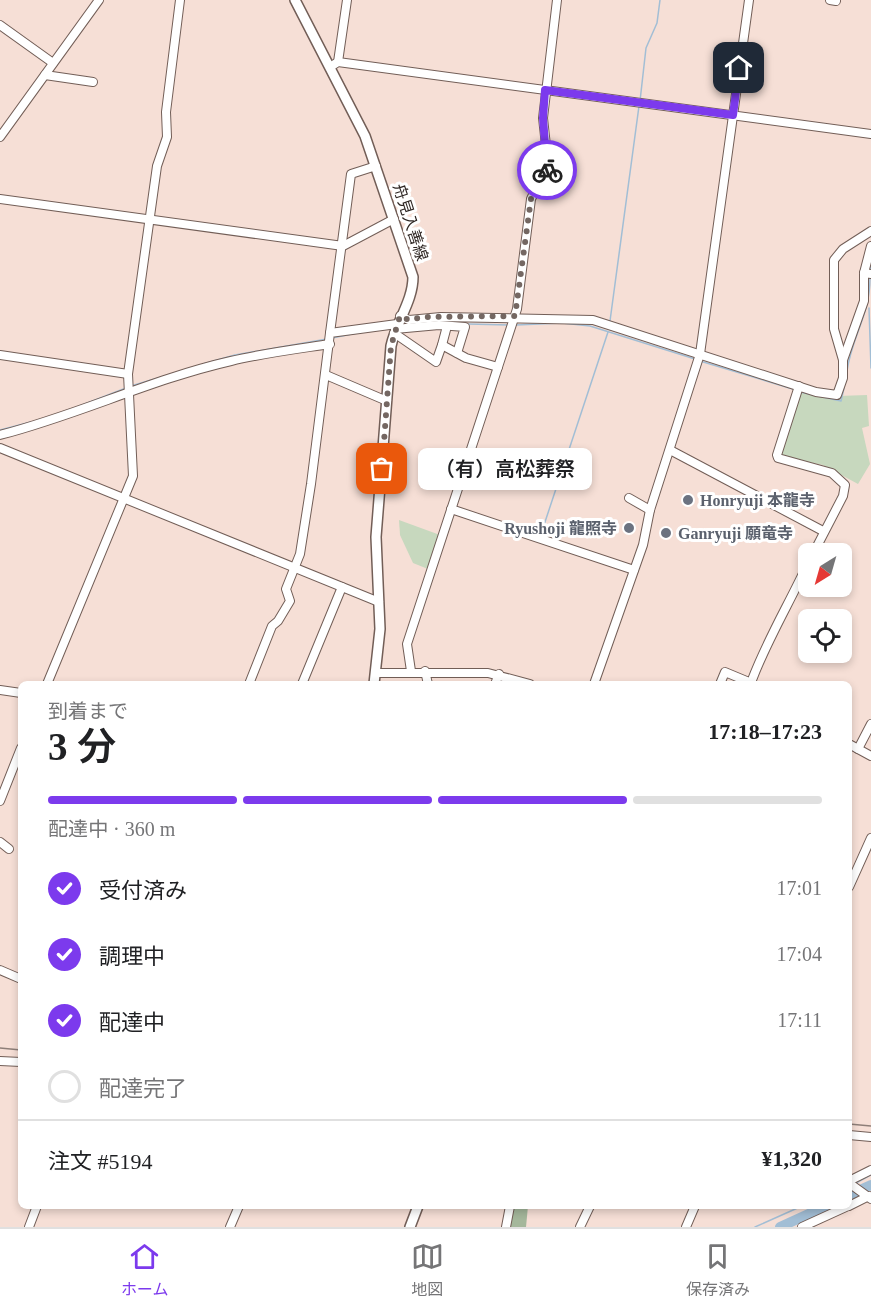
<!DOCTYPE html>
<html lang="ja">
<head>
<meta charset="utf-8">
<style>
	:root { --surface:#fff; --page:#f2f2f2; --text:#202124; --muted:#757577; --line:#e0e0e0; --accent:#7c3aed }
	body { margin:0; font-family:"Times New Roman","Noto Sans JP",serif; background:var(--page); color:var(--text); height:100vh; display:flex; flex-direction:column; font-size:22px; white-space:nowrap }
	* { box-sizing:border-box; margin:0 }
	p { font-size:20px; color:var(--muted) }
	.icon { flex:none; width:33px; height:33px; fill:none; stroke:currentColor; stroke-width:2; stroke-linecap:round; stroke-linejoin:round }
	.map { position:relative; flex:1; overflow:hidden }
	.sheet { position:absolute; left:18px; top:681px; width:834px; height:528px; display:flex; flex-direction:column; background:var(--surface); border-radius:9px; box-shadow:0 3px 9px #0003 }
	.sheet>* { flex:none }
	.needle { width:39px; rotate:217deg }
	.buttons { position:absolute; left:798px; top:543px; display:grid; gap:12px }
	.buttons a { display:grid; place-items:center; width:54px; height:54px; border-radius:9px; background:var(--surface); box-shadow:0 3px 9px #0003; font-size:30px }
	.pin { position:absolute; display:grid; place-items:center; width:51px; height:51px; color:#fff; margin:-26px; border-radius:12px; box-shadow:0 3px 9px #0006 }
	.courier { position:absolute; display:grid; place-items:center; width:60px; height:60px; margin:-30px; border:4px solid #7c3aed; border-radius:50%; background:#fff; color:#222; box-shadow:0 2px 8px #0007 }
	.bubble { position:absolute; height:42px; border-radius:9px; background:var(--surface); box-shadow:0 3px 9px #0003; font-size:20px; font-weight:600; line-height:42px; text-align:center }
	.overview em { font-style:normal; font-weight:600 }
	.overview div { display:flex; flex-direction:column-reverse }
	.overview { display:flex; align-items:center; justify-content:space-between; height:102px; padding:0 30px }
	h1 { font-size:39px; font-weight:600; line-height:45px }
	.bar { display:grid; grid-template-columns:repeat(4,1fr); gap:9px 6px; align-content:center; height:72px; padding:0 30px }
	.bar i { height:8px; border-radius:4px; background:var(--line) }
	.bar .selected { background:var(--accent) }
	.bar p { grid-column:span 4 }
	.line { display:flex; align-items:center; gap:15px; padding:0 30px; border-top:2px solid var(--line) }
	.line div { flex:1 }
	ol { padding:0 30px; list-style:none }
	li { display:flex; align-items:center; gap:18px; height:66px }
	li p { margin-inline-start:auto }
	li .icon { padding:6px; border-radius:50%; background:var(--accent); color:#fff; stroke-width:4 }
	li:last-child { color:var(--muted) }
	li i { width:33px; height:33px; border:3px solid var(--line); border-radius:50% }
	.tabs { display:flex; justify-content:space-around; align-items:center; height:84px; border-top:2px solid var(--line); background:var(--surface); font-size:16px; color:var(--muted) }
	.tabs a { display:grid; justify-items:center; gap:3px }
	.tabs .selected { color:var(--accent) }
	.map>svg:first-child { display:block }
	.green { fill:#c7d8be }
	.forest { fill:#a4b79b }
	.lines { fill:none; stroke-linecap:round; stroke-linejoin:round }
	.stream { stroke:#a2bed5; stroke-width:1.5 }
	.river { stroke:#a2bed5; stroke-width:10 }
	.minor-casing { stroke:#725e57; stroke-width:10 }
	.major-casing { stroke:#725e57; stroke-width:12 }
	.minor { stroke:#fff; stroke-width:8 }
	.major { stroke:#fff; stroke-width:9 }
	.rail { stroke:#8e7f79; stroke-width:1.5 }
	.done { stroke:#746762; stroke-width:6; stroke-dasharray:0 10.8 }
	.route { stroke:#7c3aed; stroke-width:8 }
	.worship-dot { fill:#6b7280; stroke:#fff; stroke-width:2 }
	.labels { text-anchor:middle; stroke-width:6; stroke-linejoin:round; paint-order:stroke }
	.street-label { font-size:16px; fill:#2e2623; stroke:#fff }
	.worship-label { font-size:16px; font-weight:bold; fill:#5b616d; stroke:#fff; text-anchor:start }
</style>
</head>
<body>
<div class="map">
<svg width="871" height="1227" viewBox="0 0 871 1227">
	<rect width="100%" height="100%" fill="#f6dfd6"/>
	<g class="green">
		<path d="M 801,389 L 838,396 L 867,395 L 869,426 L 862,428 L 870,464 L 858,484 L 823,465 L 780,456 Z"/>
		<path d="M 399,520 L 440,535 L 428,569 L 413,563 L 400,535 Z"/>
	</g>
	<path class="forest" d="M 512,1206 L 528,1206 L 526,1227 L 508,1227 Z"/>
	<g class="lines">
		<g class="stream">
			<path d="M 640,101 L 646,48 L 657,23 L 660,0"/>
			<path d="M 870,270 L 871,262"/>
			<path d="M 869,308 L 871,368"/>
			<path d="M 610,321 L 639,106"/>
			<path d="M 468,324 L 509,325"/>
			<path d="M 516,325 L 562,323 L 590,326 L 695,359"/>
			<path d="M 332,338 L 362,332"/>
			<path d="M 700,361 L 796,390"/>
			<path d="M 203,364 L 235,355 L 327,339"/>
			<path d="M 847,371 C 852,336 870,315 870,278"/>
			<path d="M 131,386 L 195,367"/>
			<path d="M 800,392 L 841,401 L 844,388"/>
			<path d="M 72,409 L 126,388"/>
			<path d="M 0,430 L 31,422"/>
			<path d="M 542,531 L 608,332"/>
			<path d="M 856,1183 L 871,1175"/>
			<path d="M 755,1227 L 802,1206"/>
		</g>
		<g class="river">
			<path d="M 849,1195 L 871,1185"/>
			<path d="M 780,1227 L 826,1206"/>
		</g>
		<defs>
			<g id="minor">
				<path d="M 830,0 L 836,1"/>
				<path d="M 0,25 L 53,63"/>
				<path d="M 338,62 L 347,0"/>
				<path d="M 330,67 L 338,62 L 871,134"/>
				<path d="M 45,75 L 93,82"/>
				<path d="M 0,137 L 99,0"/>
				<path d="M 0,199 L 343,246 L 394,219"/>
				<path d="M 871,246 L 864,273 L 871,274"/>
				<path d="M 400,316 L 409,320 L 441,317 L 593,320 L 816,392 L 837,395 L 843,378 L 843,360 L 834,329 L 834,260 L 843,249 L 871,231"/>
				<path d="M 395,329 L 439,325 L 465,327 L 457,353"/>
				<path d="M 330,333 L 351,174 L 376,166"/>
				<path d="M 394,333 L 436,362 L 442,345 L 466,358 L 498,367"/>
				<path d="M 442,345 L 447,326"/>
				<path d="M 0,355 L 128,374"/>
				<path d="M 843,360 L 864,301 L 864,273"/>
				<path d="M 326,375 L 387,401"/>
				<path d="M 799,386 L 777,455 L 778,458 L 832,473 L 845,485 L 843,496 L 813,554"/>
				<path d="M 0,435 C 78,415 152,379 231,361 C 264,353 297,349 330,344"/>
				<path d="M 0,448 L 379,602"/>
				<path d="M 670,450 L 823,531"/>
				<path d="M 629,498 L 650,510"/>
				<path d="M 451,509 L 634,570"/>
				<path d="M 411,671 L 407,644 L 517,309 L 531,199 L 548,164 L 543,118 L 557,0"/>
				<path d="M 425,671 L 428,684"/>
				<path d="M 376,673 L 488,673 L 530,684"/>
				<path d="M 47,684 L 133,476 L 128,374 L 157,166 L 167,137 L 166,112 L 180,0"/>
				<path d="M 249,684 L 272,626 L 278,621 L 290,601 L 286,589 L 300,554 L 311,484 L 330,333 L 397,324"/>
				<path d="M 302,684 L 342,587"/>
				<path d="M 495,684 L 499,674"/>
				<path d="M 594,684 L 643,545 L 650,510 L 700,354 L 749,0"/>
				<path d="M 720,684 L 725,672 L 749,682 L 752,680 C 767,640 790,602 808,563"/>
				<path d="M 0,690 L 21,693"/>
				<path d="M 849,744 L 871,756"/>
				<path d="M 858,749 L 871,724"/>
				<path d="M 0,801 L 21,748"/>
				<path d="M 0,842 L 9,849"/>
				<path d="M 849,887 L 871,838"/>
				<path d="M 0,970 L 21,979"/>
				<path d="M 0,1061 L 21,1062"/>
				<path d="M 849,1135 L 871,1137"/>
				<path d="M 849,1181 L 871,1170"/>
				<path d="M 849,1183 L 871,1199"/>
				<path d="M 849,1206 L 869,1196"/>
				<path d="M 29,1227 L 37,1206"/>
				<path d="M 230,1227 L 239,1206"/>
				<path d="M 506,1227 L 510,1206"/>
				<path d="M 580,1227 L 590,1206"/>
				<path d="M 686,1227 L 695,1206"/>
				<path d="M 802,1227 L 848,1206"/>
			</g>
			<g id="major">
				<path d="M 295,0 L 365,136 L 413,277 C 413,301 396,322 391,346 L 376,537 L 380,629 L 374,684"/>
				<path d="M 410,1227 L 418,1206"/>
			</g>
		</defs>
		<use href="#minor" class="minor-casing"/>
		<use href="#major" class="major-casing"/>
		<use href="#minor" class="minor"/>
		<use href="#major" class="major"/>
		<g class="rail">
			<path d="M 0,1048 L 21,1050"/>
			<path d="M 849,1124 L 871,1126"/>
		</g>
	</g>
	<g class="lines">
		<path class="done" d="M 382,469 L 391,346 L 400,316 L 409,320 L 424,317 L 515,316 L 531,199 L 547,170"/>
		<path class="route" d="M 547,170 L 543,118 L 545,90 L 733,115 L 739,68"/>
	</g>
	<g class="worship-dot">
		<circle cx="688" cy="500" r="6"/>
		<circle cx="629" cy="528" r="6"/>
		<circle cx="666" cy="533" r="6"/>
	</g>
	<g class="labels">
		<g class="street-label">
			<text transform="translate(411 222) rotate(72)" y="6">舟見入善線</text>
		</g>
		<g class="worship-label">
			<text x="700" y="506">Honryuji 本龍寺</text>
			<text x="617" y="534" text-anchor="end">Ryushoji 龍照寺</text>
			<text x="678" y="539">Ganryuji 願竜寺</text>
		</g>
	</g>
</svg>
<div class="buttons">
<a><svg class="needle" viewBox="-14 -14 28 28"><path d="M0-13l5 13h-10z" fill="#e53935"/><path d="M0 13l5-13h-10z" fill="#757577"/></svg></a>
<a><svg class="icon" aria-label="locate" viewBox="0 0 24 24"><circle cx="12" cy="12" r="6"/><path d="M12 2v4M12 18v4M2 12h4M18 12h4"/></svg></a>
</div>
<div class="pin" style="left:382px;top:469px;background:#ea580c"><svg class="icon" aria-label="bag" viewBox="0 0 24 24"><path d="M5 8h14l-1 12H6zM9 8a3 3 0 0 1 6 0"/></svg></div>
<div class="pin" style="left:739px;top:68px;background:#1f2937"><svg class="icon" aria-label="home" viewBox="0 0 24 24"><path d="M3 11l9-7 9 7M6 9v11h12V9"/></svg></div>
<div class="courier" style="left:547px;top:170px"><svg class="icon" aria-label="bike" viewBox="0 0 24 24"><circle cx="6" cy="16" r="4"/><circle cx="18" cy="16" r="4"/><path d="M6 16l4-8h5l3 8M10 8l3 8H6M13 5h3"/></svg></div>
<div class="bubble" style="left:418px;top:448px;width:174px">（有）高松葬祭</div>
<section class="sheet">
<div class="overview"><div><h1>3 分</h1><p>到着まで</p></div><em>17:18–17:23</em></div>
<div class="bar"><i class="selected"></i><i class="selected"></i><i class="selected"></i><i></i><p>配達中 · 360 m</p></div>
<ol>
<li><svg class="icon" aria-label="check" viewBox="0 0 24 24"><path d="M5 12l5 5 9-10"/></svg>受付済み<p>17:01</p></li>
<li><svg class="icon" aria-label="check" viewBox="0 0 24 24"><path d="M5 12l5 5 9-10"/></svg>調理中<p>17:04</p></li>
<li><svg class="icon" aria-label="check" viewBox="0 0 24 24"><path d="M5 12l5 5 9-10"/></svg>配達中<p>17:11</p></li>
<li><i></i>配達完了</li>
</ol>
<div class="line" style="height:78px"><div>注文 #5194</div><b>¥1,320</b></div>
</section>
</div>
<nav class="tabs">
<a class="selected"><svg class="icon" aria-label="home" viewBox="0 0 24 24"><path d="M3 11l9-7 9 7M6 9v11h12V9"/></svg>ホーム</a>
<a><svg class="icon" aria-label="map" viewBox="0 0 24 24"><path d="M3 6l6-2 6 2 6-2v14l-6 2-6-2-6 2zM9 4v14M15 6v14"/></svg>地図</a>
<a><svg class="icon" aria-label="saved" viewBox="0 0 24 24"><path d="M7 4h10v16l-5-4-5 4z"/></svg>保存済み</a>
</nav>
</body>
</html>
